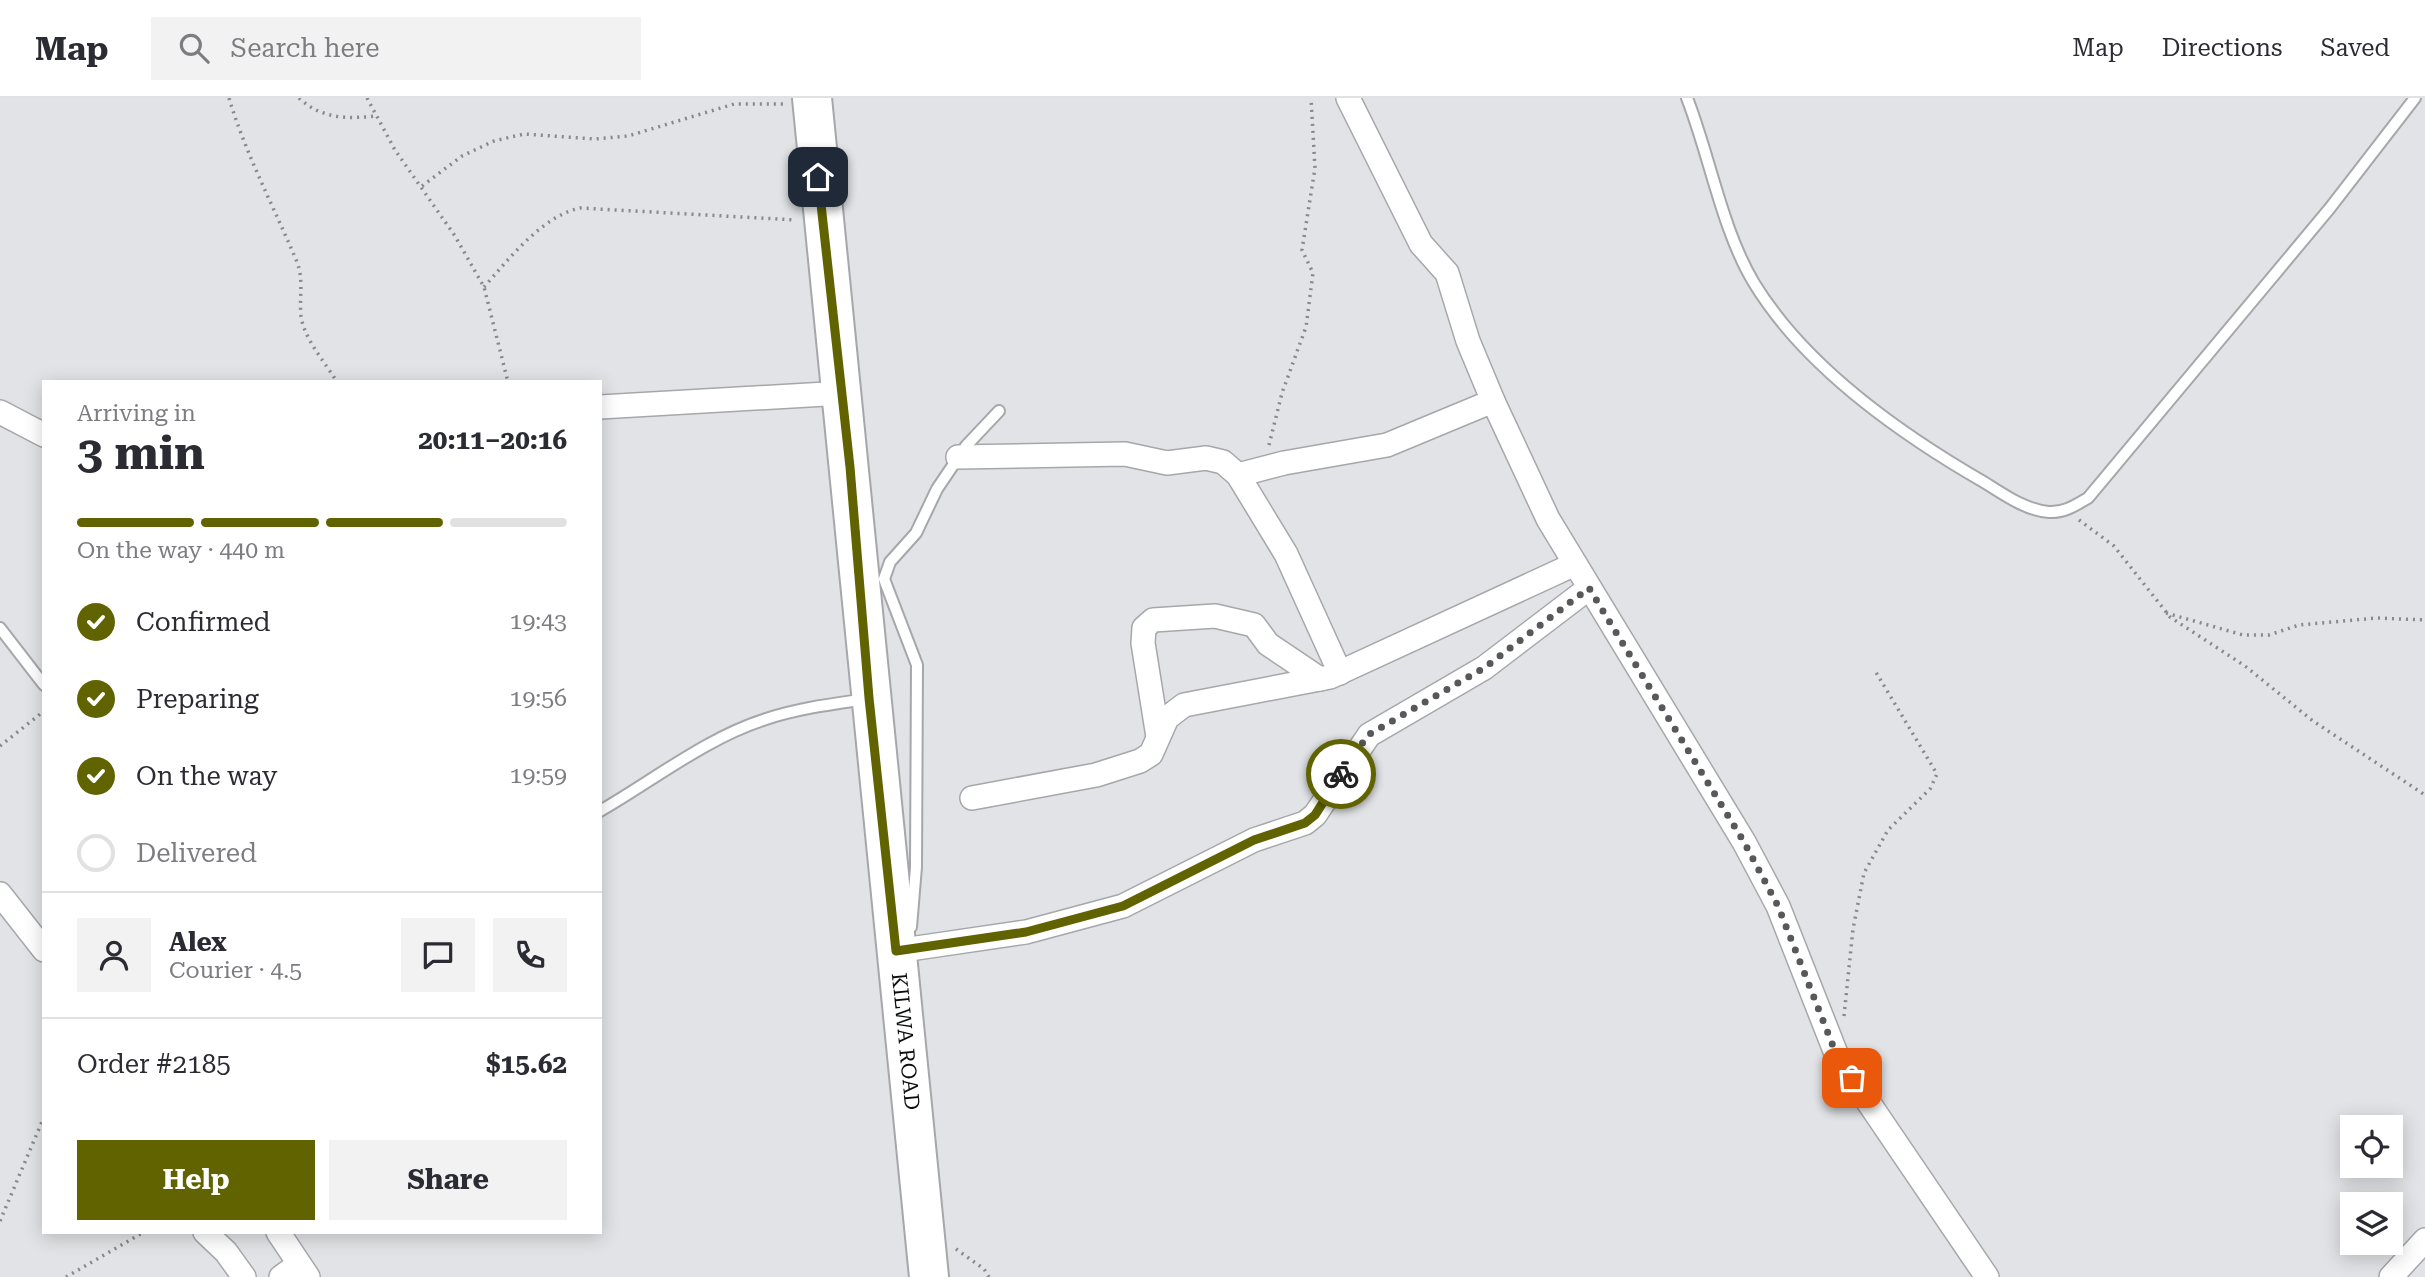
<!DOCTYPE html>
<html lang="en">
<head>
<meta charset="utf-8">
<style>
	:root { --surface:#fff; --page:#f2f2f3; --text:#2b2b33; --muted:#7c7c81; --line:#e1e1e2; --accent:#606300 }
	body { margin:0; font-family:"Roboto Serif",serif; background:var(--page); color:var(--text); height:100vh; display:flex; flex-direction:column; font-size:26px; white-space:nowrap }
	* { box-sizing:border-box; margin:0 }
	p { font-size:23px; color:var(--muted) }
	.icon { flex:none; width:38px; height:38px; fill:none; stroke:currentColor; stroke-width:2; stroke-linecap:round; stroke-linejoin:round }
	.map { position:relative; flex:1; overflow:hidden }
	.drawer { position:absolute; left:42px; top:282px; width:560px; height:854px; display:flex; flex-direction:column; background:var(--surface); border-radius:0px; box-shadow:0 4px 18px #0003 }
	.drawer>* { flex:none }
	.fabs { position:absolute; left:2340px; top:1017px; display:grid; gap:14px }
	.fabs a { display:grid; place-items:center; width:63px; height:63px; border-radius:0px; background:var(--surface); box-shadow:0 4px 18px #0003; font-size:35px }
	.pin { position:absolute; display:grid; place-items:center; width:60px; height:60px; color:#fff; margin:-30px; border-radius:14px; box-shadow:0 4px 10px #0006 }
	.courier { position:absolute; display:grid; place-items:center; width:70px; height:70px; margin:-35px; border:5px solid #606300; border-radius:50%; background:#fff; color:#222; box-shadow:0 2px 9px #0007 }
	.headline em { font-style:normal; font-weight:700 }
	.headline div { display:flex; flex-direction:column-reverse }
	.headline { display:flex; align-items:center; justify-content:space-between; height:119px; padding:0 35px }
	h1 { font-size:46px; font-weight:700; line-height:52px }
	.bar { display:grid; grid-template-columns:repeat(4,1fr); gap:10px 7px; align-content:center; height:84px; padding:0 35px }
	.bar i { height:9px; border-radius:5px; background:var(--line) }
	.bar .active { background:var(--accent) }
	.bar p { grid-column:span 4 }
	.line { display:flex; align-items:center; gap:18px; padding:0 35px; border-top:2px solid var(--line) }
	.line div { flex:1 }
	.round { display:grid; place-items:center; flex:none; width:74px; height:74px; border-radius:0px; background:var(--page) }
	ol { padding:0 35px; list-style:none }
	li { display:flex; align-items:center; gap:21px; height:77px }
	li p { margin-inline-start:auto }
	li .icon { padding:7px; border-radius:50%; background:var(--accent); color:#fff; stroke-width:4 }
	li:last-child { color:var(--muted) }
	li i { width:38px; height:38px; border:4px solid var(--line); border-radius:50% }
	.action { display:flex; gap:14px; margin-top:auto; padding:14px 35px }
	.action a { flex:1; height:80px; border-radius:0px; background:var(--accent); color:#fff; font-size:28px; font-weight:700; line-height:80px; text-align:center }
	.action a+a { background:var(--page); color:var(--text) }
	header { display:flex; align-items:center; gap:42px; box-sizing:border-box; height:98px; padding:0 35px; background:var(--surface); border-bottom:2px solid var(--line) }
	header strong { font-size:33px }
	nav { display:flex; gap:38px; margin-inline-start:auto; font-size:24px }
	.search { width:490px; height:63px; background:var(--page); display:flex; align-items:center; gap:18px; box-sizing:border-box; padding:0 24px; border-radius:0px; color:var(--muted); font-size:26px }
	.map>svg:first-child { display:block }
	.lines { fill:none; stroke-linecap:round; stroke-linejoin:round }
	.lane-casing { stroke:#a6a7aa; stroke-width:14 }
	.street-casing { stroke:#a6a7aa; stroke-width:26 }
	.highway-casing { stroke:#a6a7aa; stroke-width:42 }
	.path { stroke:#86888a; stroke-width:3.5; stroke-dasharray:2 5; stroke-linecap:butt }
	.lane { stroke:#fff; stroke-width:10 }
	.street { stroke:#fff; stroke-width:23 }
	.highway { stroke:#fff; stroke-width:38 }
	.done { stroke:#57585a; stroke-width:7; stroke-dasharray:0 12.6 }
	.route { stroke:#606300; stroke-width:9 }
	.labels { text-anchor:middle; stroke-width:5; stroke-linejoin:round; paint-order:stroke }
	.street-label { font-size:21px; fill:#0c0d0e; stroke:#eef0f3 }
</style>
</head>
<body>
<header>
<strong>Map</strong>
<div class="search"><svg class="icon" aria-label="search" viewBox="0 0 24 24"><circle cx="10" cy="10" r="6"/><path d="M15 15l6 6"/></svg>Search here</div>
<nav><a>Map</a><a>Directions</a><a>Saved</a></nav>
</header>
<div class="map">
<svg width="2425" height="1179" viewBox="0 0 2425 1179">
	<rect width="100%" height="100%" fill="#e1e3e6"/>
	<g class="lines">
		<defs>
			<g id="lane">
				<path d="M 1687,0 C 1710,59 1722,132 1754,185 C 1805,269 1899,335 1982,383 C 2002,395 2024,412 2049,414 C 2064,415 2076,407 2088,400 L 2330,110 L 2415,0"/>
				<path d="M 0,530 L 44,587"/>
				<path d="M 600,713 C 654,682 706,640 766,621 C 799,610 833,606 867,601"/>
				<path d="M 911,829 L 916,769 L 917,567 L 884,481 L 890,464 L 916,435 L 937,391 L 966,348 L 999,313"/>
			</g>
			<g id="street">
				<path d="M 1348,0 L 1421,146 L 1447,175 L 1468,243 L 1493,303 L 1548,421 L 1744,744 L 1778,808 L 1837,958 L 1987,1179"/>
				<path d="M 600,309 L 843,295"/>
				<path d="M 0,314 L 44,337"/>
				<path d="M 958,359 L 1125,356 L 1167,365 L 1206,360 L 1223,364 L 1238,377 L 1286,456 L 1340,575"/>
				<path d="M 1238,377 L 1284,365 L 1387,347 L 1493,303"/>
				<path d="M 1158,639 L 1143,545 L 1144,530 L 1153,522 L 1215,518 L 1254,527 L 1268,546 L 1320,581"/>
				<path d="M 972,700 L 1096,677 L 1140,663 L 1151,656 L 1167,620 L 1184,607 L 1330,579 L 1575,466"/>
				<path d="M 0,796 L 44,852"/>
				<path d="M 896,853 L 1026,834 L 1123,808 L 1254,742 L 1305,725 L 1315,717 L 1369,637 L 1484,570 L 1589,490"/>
				<path d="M 205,1134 L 226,1154 L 244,1179"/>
				<path d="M 278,1134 L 308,1179"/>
				<path d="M 281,1179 L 299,1166"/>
				<path d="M 2391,1179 L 2425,1142"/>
			</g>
			<g id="highway">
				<path id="s1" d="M 812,0 L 929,1179"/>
			</g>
		</defs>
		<use href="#lane" class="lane-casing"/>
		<use href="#street" class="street-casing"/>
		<use href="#highway" class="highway-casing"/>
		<g class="path">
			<path d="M 229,0 C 246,57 274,109 297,164 C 304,182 299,199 301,218 C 304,241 325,264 337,284"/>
			<path d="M 299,0 C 321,21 348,21 376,18"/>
			<path d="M 367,0 L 395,52 L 455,138 L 484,189 L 508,284"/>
			<path d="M 422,88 L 462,58 L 494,43 L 524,36 L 595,41 L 628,38 L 734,6 L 786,6"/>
			<path d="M 484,189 C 509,161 542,118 580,110 L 796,122"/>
			<path d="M 1269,347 L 1282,295 L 1306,229 L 1313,175 L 1302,152 L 1315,70 L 1311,0"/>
			<path d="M 2079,422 L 2114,448 L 2170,519 L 2245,568 L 2313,623 L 2425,697"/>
			<path d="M 2166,515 L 2243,537 L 2269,537 L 2299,527 L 2377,520 L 2425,522"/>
			<path d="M 0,648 L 44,613"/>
			<path d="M 1844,918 L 1853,831 L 1864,775 L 1888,732 L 1930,691 L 1937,676 L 1874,571"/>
			<path d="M 0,1123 L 44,1019"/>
			<path d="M 956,1151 L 984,1171 L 989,1179"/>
			<path d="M 66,1179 L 144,1134"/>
		</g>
		<use href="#lane" class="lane"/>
		<use href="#street" class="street"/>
		<use href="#highway" class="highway"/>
	</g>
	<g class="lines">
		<path class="done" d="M 1341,676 L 1368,637 L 1484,570 L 1589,490 L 1744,744 L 1778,808 L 1837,958 L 1852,980"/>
		<path class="route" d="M 818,79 L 850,369 L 869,600 L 896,853 L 1026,834 L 1123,808 L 1254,742 L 1305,725 L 1315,717 L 1341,676"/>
	</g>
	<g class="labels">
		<g class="street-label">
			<text dy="7" stroke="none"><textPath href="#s1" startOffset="948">KILWA ROAD</textPath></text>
		</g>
	</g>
</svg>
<div class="fabs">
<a><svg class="icon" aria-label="locate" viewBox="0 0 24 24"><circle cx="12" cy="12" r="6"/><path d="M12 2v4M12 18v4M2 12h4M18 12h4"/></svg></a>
<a><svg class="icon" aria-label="layers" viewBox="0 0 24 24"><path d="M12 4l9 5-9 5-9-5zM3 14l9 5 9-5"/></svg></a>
</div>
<div class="pin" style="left:1852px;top:980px;background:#ea580c"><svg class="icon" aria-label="bag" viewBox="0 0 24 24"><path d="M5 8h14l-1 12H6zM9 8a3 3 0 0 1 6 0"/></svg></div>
<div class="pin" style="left:818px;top:79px;background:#1f2937"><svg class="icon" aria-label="home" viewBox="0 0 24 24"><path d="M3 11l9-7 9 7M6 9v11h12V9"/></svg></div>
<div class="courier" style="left:1341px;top:676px"><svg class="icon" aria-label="bike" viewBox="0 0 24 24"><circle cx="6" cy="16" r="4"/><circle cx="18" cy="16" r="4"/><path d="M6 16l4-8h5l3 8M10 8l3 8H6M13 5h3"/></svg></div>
<section class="drawer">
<div class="headline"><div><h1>3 min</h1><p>Arriving in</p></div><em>20:11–20:16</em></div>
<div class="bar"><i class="active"></i><i class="active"></i><i class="active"></i><i></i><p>On the way · 440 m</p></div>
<ol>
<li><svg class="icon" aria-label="check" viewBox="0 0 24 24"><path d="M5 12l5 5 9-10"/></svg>Confirmed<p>19:43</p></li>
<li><svg class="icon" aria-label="check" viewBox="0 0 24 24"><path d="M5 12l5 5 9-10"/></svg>Preparing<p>19:56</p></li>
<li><svg class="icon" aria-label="check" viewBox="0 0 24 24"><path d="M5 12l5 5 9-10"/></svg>On the way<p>19:59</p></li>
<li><i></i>Delivered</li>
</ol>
<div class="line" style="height:126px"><a class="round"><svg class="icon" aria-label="person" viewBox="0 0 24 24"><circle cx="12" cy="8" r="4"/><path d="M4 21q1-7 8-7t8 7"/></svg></a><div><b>Alex</b><p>Courier · 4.5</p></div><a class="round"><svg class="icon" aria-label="chat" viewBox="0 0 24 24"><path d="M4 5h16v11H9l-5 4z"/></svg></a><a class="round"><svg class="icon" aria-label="phone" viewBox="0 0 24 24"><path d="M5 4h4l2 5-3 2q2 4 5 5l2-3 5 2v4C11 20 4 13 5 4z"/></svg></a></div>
<div class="line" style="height:91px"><div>Order #2185</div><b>$15.62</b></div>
<div class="action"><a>Help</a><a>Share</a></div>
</section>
</div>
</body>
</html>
